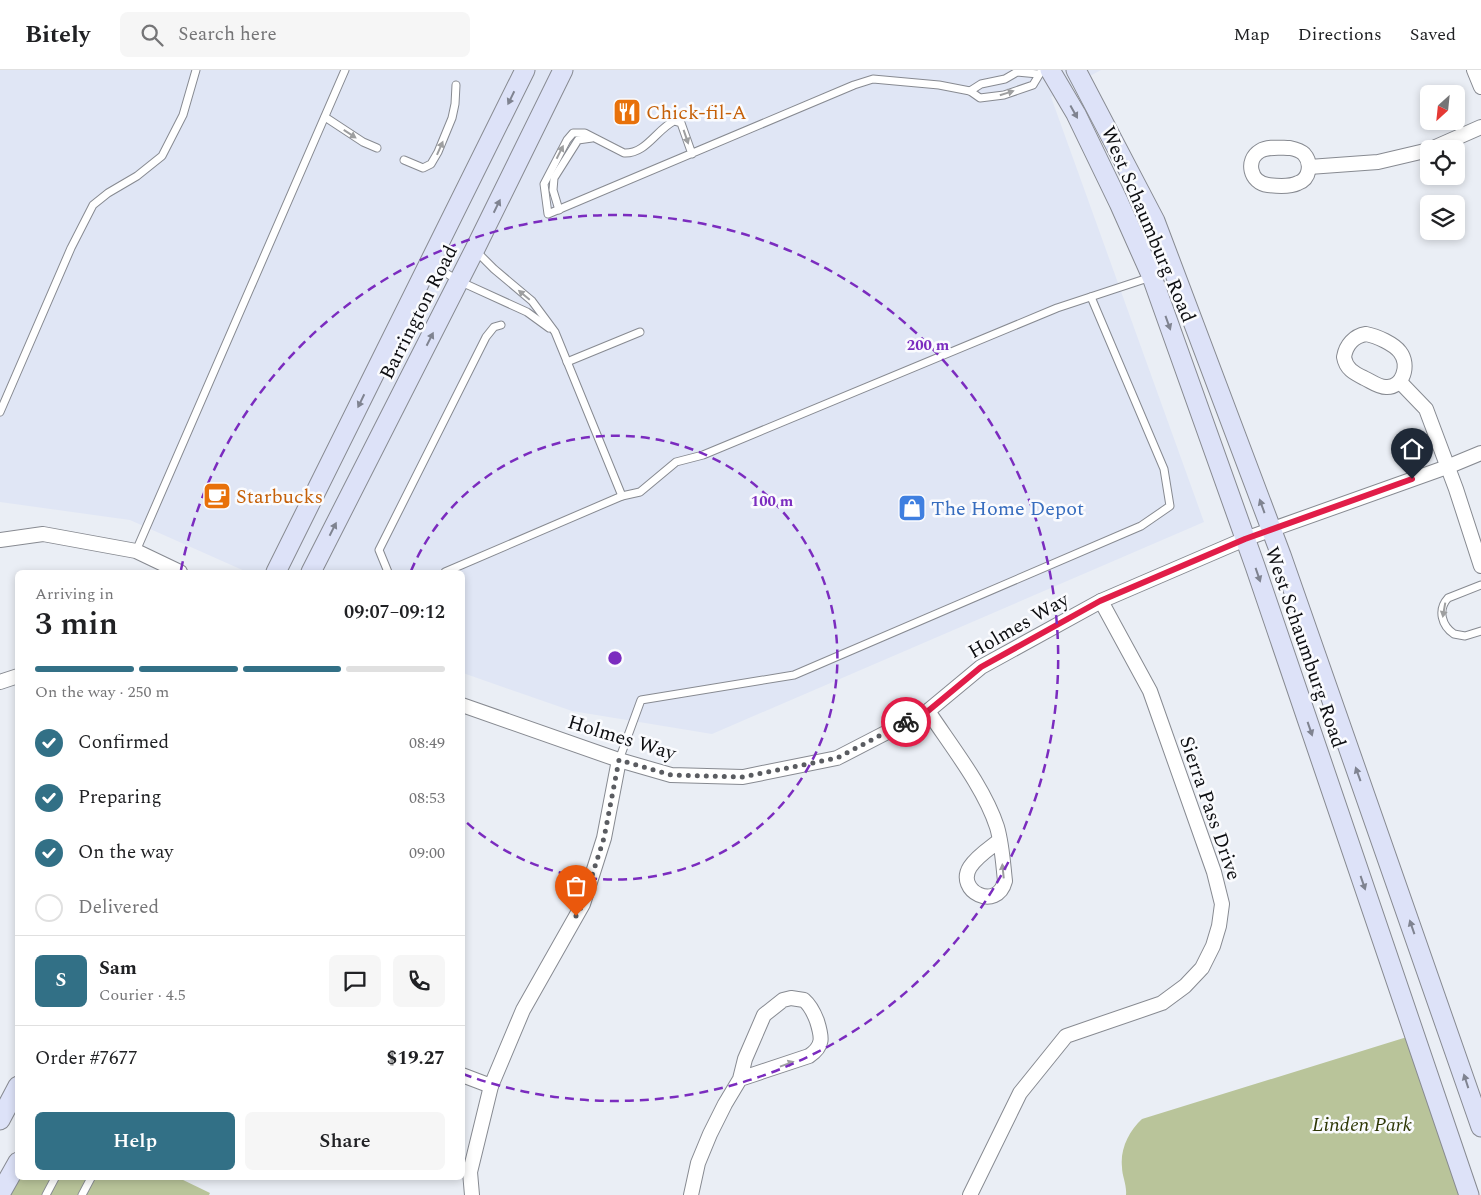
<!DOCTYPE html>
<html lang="en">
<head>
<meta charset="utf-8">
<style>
	:root { --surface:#fff; --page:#f6f6f6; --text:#202124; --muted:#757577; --line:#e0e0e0; --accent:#327086 }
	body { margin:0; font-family:Spectral,serif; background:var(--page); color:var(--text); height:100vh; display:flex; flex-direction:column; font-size:19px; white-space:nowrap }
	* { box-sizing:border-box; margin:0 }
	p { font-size:16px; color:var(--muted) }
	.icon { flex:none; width:28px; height:28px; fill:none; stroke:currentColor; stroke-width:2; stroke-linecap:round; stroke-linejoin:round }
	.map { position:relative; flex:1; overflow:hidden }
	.side { position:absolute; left:15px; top:500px; width:450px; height:610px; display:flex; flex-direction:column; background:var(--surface); border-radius:8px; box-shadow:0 2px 8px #0003 }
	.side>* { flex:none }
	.needle { width:32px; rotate:207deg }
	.fabs { position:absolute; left:1420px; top:15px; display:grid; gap:10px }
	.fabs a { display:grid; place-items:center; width:45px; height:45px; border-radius:8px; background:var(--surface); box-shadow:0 2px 8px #0003; font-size:25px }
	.pin { position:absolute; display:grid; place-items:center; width:42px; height:42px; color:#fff; margin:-51px -21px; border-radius:50% 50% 50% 0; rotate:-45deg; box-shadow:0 0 5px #0007 }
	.pin .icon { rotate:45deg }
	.courier { position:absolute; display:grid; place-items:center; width:50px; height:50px; margin:-25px; border:4px solid #e11d48; border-radius:50%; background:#fff; color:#222; box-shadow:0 1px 6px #0007 }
	.overview em { font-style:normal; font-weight:600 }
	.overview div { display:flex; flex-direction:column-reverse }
	.overview { display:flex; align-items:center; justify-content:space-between; height:85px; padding:0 20px }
	h1 { font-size:32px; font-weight:600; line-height:38px }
	.bar { display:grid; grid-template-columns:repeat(4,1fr); gap:8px 5px; align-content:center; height:60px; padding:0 20px }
	.bar i { height:6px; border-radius:4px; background:var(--line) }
	.bar .current { background:var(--accent) }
	.bar p { grid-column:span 4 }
	.line { display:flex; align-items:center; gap:12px; padding:0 20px; border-top:1px solid var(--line) }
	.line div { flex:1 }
	.round { display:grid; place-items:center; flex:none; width:52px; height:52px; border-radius:8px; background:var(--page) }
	ol { padding:0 20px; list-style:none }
	li { display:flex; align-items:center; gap:15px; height:55px }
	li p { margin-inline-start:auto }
	li .icon { padding:5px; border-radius:50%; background:var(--accent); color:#fff; stroke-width:4 }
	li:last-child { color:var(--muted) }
	li i { width:28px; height:28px; border:2px solid var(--line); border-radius:50% }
	.primary-button { display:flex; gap:10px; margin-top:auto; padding:10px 20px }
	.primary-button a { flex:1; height:58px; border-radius:8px; background:var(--accent); color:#fff; font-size:20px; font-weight:600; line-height:58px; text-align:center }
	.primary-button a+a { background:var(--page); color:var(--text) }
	header { display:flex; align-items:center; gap:30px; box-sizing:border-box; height:70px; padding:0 25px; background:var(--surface); border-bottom:1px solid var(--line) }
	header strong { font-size:24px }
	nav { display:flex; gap:28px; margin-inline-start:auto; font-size:18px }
	.search { width:350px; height:45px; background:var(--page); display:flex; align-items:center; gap:12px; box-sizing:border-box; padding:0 18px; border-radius:8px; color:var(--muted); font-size:19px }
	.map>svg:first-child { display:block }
	.built { fill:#e0e6f5 }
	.green { fill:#b9c49a }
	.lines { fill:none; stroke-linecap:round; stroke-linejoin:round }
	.service-casing { stroke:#878a91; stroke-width:9 }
	.minor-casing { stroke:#878a91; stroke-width:16 }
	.secondary-casing { stroke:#878a91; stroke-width:21 }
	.service { stroke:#fff; stroke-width:7 }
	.minor { stroke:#fff; stroke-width:14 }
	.secondary { stroke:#dde2f8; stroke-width:19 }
	.oneway { fill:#9e9fa0 }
	.oneway2 { fill:#7f8390 }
	.done { stroke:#5a5c61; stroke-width:5; stroke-dasharray:0 9 }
	.route { stroke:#e11d48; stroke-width:6 }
	.ring { fill:none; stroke:#7b2cbf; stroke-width:2.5; stroke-dasharray:9 6 }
	.labels { text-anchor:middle; stroke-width:5; stroke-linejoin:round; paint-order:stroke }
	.food-label { font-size:20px; fill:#c56008; stroke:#fafbfe; text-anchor:start }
	.street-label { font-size:20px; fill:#0d0e11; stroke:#fafbfe }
	.shop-label { font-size:20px; fill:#366cbe; stroke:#fafbfe; text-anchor:start }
	.park-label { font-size:20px; font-style:italic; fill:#2e3705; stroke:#fafbfe }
	.centre { fill:#7b2cbf; stroke:#fafbfe; stroke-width:2.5 }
	.ring-label { font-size:15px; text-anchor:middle; font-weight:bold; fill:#7b2cbf; stroke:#fafbfe; stroke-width:5; stroke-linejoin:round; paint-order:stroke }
</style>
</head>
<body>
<header>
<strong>Bitely</strong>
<div class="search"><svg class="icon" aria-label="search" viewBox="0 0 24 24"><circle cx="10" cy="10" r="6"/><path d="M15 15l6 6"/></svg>Search here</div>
<nav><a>Map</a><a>Directions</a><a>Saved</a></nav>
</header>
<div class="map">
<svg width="1481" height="1125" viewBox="0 0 1481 1125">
	<rect width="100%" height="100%" fill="#eaeef5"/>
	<path class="built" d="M 0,0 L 1101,0 L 1051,27 L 1204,452 L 712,664 L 572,641 L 463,603 L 462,502 L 247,502 L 130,450 L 0,432 Z"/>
	<g class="green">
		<path d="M 1407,967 L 1461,1125 L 1126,1125 C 1127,1115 1122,1106 1122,1097 C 1120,1079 1129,1061 1142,1049 Z"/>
		<path d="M 18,1108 L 179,1108 L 210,1123 L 209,1125 L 4,1125 Z"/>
	</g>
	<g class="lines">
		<defs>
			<g id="service">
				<path d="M 970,21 L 981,14 L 1005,9 L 1017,2 L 1038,4"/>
				<path d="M 325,47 L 363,72 L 377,78"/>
				<path d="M 692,84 L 681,53 L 674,51 C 656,60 646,84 624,83 L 585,63 L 573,63 L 567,70 L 544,114 L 548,144 L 854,15 L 873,9 L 939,15 L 970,21 L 980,28 L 1004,25 L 1033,15 L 1042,0"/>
				<path d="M 404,90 L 423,98 L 431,94 L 438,82 L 452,48 L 455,34 L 456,15"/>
				<path d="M 559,140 L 553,120 L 554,108 L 578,70 L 592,68"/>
				<path d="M 475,180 L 494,199 L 532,231 L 555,262 L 622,426"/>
				<path d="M 431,194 L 459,211 L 527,242 L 549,258"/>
				<path d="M 567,292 L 640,262"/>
				<path d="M 0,342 L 71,178 L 93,135 L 108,123 L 137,106 L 162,86 L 183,45 L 196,0"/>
				<path d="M 136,481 L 345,0"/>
				<path d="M 388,502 L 379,480 L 486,267 L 494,257 L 501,255"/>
				<path d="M 445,502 L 622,426 L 640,422 L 676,392 L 703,385 L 1057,238 L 1151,207"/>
				<path d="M 1481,515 L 1448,528 C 1437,540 1442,556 1454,564 L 1465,566 L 1481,561"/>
				<path d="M 619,690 L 641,630 L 794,605 L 1141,456 L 1170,436 L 1164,399 L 1091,227"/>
				<path d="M 46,1125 L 55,1108"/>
				<path d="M 82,1125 L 91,1108"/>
			</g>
			<g id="minor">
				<path d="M 1474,0 L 1481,17"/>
				<path d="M 1290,78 C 1295,79 1300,80 1304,84 C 1312,93 1310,109 1298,113 C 1290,117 1276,116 1268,115 C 1250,113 1245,90 1260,81 C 1268,76 1281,78 1290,78 Z"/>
				<path d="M 1431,79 L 1481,57"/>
				<path d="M 1309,97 L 1378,92 L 1429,80"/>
				<path d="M 1366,264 C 1377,266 1394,274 1400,282 C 1410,295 1403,318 1386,317 C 1378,317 1371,311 1364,308 C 1354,303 1346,299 1344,287 C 1346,275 1354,266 1366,264 Z"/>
				<path d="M 1400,312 L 1426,339 L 1456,419 L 1481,496"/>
				<path d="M 0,470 L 43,464 L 136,481 L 180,502"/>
				<path d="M 0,612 L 18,606"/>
				<path d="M 462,635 L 619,690 L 671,705 L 743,707 L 837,688 L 928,641 L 981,597 L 1101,531 L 1245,469 L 1447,397 L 1481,383"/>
				<path d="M 928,641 C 951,676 984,717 997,757 C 1002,774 1003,793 1005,811 C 997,842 955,821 970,797 C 977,786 990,778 1000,770"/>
				<path d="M 462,1005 L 491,1016"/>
				<path d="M 472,1125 L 470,1102 L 491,1016 L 523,940 L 583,834 L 604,768 L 619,690"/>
				<path d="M 691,1125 L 698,1093 L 710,1064 L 725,1034 L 740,1009 L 745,989 L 764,945 L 783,930 L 791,928 L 804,930 C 811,936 814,943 817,951 C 822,967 824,976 809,986 L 740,1009"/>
				<path d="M 970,1125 L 1020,1023 L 1066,966 L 1162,933 L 1185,916 L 1202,898 L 1213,876 L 1219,856 L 1222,834 L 1214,802 L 1150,621 L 1101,531"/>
			</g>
			<g id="secondary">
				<path d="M 1050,0 L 1076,44 L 1119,133 L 1152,207 L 1255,496 L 1469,1125"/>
				<path d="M 1076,0 L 1155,151 L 1281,485 L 1481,1057"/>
				<path d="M 276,502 L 525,0"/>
				<path d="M 311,502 L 475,179 L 563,0"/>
				<path d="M 0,1050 L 18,1016"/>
				<path d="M 0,1124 L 18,1092"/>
			</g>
		</defs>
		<use href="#service" class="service-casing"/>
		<use href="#minor" class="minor-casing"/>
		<use href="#secondary" class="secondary-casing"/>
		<use href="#service" class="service"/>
		<use href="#minor" class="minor"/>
		<use href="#secondary" class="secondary"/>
	</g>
	<defs><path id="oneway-solid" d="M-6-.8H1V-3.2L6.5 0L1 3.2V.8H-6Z" transform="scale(1.25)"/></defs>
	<g class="oneway">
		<use href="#oneway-solid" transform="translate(1007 23) rotate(-17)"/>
		<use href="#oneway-solid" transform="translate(350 64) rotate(33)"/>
		<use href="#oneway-solid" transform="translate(686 67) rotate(71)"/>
		<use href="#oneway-solid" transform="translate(440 78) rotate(-66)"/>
		<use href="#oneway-solid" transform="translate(560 82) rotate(-63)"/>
		<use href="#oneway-solid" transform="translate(524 225) rotate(-140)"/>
		<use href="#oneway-solid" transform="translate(1444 540) rotate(100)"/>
		<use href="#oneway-solid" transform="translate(1003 801) rotate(-96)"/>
		<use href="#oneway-solid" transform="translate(787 994) rotate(-20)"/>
	</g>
	<g class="oneway2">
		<use href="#oneway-solid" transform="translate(511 28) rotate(116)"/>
		<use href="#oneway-solid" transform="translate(1074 42) rotate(61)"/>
		<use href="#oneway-solid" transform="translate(497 136) rotate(-64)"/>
		<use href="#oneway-solid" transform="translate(1168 253) rotate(70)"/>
		<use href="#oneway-solid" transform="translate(430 269) rotate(-63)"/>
		<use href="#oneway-solid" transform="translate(361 331) rotate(116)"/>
		<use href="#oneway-solid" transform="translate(1262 436) rotate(-110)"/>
		<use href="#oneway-solid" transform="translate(333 459) rotate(-63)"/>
		<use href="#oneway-solid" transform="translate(1258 505) rotate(71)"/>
		<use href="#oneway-solid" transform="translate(1310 659) rotate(71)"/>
		<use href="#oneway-solid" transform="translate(1358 704) rotate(-110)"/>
		<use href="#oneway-solid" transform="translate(1363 813) rotate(71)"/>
		<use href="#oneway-solid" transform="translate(1412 857) rotate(-109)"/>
		<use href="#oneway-solid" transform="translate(1466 1011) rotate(-108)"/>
	</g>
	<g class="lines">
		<path class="done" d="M 576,846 L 583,834 L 604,768 L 619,690 L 671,705 L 743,707 L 837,688 L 906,652"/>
		<path class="route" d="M 906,652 L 928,641 L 981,597 L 1100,531 L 1245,469 L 1412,409"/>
	</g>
	<g class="ring">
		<path d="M411 501A222 222 0 1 1 464 750"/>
		<path d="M181 500A443 443 0 1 1 463 1004"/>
	</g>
	<defs>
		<symbol id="restaurant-square" viewBox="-11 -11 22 22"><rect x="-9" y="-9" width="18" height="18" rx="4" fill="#e8710a" stroke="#fafbfe"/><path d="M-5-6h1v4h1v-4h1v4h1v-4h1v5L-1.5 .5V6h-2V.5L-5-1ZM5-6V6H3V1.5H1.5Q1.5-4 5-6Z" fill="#fff"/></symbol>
		<symbol id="cafe-square" viewBox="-11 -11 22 22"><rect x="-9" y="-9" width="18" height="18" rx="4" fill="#e8710a" stroke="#fafbfe"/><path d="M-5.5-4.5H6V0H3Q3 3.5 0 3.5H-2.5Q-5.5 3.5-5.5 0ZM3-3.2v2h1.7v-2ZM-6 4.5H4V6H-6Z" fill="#fff"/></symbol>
		<symbol id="shop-square" viewBox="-11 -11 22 22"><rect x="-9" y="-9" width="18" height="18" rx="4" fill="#3f7fe0" stroke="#fafbfe"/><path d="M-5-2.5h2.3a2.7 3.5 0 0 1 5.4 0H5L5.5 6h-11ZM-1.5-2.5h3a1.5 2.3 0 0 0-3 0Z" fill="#fff"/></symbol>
	</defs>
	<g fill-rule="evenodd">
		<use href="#restaurant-square" x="611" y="26" width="32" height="32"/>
		<use href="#cafe-square" x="201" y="410" width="32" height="32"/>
		<use href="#shop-square" x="896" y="422" width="32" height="32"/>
	</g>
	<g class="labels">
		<g class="food-label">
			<text x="646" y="49">Chick-fil-A</text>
			<text x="236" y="433">Starbucks</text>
		</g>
		<g class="street-label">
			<text transform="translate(1149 154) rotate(67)" y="7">West Schaumburg Road</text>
			<text transform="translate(418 242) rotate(-63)" y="7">Barrington Road</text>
			<text transform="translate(1018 555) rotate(-30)" y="7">Holmes Way</text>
			<text transform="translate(1306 577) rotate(71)" y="7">West Schaumburg Road</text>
			<text transform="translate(622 667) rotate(17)" y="7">Holmes Way</text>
			<text transform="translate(1211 738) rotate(71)" y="7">Sierra Pass Drive</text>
		</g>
		<g class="shop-label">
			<text x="931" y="445">The Home Depot</text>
		</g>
		<g class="park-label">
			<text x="1362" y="1061">Linden Park</text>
		</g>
	</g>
	<circle cx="615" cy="588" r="8" class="centre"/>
	<g class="ring-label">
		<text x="928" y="280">200 m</text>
		<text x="772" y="436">100 m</text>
	</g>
</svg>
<div class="fabs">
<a><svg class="needle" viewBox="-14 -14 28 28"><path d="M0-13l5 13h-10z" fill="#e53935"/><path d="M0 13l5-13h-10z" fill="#757577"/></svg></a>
<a><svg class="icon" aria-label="locate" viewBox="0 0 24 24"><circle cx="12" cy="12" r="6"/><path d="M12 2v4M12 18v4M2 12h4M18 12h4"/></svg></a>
<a><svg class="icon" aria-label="layers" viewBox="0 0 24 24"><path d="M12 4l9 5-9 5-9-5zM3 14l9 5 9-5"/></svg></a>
</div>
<div class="pin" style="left:576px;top:846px;background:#ea580c"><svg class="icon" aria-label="bag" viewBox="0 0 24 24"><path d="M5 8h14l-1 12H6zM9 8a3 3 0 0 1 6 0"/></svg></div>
<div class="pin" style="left:1412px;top:409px;background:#1f2937"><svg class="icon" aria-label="home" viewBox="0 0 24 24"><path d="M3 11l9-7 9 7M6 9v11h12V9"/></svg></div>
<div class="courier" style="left:906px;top:652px"><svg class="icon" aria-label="bike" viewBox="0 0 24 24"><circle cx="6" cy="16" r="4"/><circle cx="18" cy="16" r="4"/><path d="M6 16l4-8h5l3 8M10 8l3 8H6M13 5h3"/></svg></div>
<section class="side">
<div class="overview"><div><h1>3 min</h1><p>Arriving in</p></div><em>09:07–09:12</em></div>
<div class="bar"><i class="current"></i><i class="current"></i><i class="current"></i><i></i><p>On the way · 250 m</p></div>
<ol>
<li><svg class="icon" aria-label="check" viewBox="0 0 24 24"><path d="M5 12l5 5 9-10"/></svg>Confirmed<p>08:49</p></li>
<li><svg class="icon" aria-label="check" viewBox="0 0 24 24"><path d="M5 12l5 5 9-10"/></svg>Preparing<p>08:53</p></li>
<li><svg class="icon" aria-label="check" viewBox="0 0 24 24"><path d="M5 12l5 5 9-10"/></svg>On the way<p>09:00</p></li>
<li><i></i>Delivered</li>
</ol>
<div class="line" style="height:90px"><b class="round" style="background:var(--accent);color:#fff">S</b><div><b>Sam</b><p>Courier · 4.5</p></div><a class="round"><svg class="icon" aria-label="chat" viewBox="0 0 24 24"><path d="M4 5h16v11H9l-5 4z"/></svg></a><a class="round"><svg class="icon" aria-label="phone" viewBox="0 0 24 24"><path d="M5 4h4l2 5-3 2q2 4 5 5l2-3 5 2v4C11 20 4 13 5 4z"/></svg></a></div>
<div class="line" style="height:65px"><div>Order #7677</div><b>$19.27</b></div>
<div class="primary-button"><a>Help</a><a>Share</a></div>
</section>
</div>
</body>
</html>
